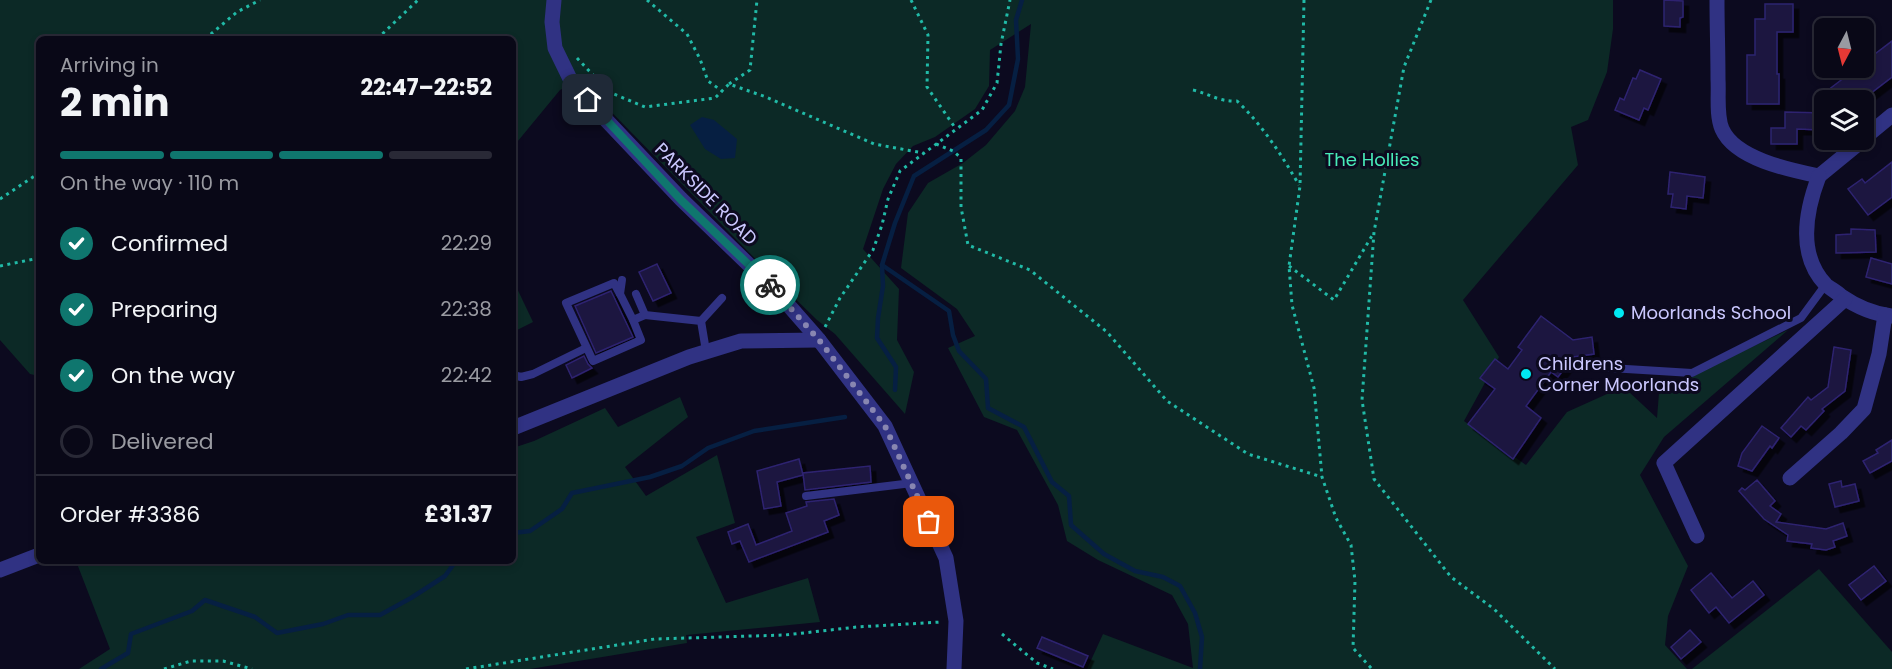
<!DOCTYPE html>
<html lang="en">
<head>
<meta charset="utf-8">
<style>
	:root { --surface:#090817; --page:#121120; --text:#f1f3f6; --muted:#999aa1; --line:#292936; --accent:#0f766e }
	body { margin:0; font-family:Poppins,sans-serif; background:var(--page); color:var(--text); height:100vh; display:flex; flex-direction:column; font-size:22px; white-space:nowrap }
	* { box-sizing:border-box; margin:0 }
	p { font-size:20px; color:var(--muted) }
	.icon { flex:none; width:33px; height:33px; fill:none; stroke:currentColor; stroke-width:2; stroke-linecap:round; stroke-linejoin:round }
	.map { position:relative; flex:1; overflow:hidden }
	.panel { position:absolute; left:36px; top:36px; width:480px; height:528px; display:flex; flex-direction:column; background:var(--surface); border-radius:9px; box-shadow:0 3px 9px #0003,0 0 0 2px var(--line) }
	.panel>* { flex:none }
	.needle { width:39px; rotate:187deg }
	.tools { position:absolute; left:1814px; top:18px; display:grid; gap:12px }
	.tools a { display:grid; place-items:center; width:60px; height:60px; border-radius:9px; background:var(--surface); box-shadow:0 3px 9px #0003,0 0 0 2px var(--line); font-size:30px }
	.pin { position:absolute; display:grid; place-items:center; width:51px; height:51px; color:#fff; margin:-26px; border-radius:12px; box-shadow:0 3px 9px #0006 }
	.courier { position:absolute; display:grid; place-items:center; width:60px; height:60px; margin:-30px; border:4px solid #0f766e; border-radius:50%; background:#fff; color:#222; box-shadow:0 2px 8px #0007 }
	.head em { font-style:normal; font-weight:700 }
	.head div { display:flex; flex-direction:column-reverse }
	.head { display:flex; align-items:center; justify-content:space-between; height:102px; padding:0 24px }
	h1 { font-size:39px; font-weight:700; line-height:45px }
	.bar { display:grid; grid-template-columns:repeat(4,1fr); gap:9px 6px; align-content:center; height:72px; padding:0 24px }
	.bar i { height:8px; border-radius:4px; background:var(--line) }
	.bar .current { background:var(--accent) }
	.bar p { grid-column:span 4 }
	.line { display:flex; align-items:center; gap:15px; padding:0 24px; border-top:2px solid var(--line) }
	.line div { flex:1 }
	ol { padding:0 24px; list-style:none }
	li { display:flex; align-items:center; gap:18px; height:66px }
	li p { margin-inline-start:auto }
	li .icon { padding:6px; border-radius:50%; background:var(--accent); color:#fff; stroke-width:4 }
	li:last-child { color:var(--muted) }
	li i { width:33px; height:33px; border:3px solid var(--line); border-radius:50% }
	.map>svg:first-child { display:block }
	.green { fill:#0c2926 }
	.water { fill:#061f42 }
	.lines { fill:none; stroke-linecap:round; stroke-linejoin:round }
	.stream { stroke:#061f42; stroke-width:4.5 }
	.building { fill:#1b1441; stroke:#2e2470; stroke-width:1.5; filter:url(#shadow) }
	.path { stroke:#21baa7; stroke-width:3; stroke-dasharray:3 4.5; stroke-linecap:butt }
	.lane { stroke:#303283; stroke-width:8 }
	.street { stroke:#303283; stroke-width:15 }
	.done { stroke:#8886b1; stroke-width:6; stroke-dasharray:0 10.8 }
	.route { stroke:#0f766e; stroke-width:8 }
	.poi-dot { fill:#00e9f3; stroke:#0c0a1f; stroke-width:2 }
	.labels { text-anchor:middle; stroke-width:6; stroke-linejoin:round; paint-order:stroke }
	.park-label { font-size:18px; fill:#48eab8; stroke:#0c0a1f }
	.street-label { font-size:18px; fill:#cbc8ff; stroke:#0c0a1f }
	.poi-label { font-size:18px; fill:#cbc8ff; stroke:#0c0a1f; text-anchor:start }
</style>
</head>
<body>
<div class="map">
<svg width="1892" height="669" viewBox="0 0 1892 669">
	<defs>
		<filter id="shadow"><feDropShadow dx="5.5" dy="5.5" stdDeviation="0" flood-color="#0009"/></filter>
	</defs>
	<rect width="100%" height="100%" fill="#0c0a1f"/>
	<g class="green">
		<path d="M 0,0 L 1613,0 L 1613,29 L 1607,72 L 1588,120 L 1571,127 L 1578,165 L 1463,300 L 1499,357 L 1464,421 L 1526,465 L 1567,412 L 1607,394 L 1629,392 L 1657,418 L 1659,393 L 1674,388 L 1711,366 L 1788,330 L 1664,437 L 1640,475 L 1688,566 L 1668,616 L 1665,645 L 1687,669 L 1087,669 L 1103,634 L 1193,668 L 1188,624 L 1172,595 L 1098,560 L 1067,541 L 1058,505 L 1017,430 L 984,417 L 948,348 L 975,336 L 957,309 L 901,268 L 908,213 L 928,183 L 963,163 L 986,145 L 1015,111 L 1025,87 L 1031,24 L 990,50 L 989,86 L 975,109 L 935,137 L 913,146 L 896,164 L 883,189 L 863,249 L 899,289 L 897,340 L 914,372 L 905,414 L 835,334 L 817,320 L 776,280 L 580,80 L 560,90 L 513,147 L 513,39 L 39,39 L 39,376 L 30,374 L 0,340 Z"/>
		<path d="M 513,280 L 533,322 L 513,332 Z"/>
		<path d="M 680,397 L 688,417 L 625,467 L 646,496 L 717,455 L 735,523 L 696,537 L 726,603 L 808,578 L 820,622 L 686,635 L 687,643 L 530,669 L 79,669 L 110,649 L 76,561 L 513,561 L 513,448 L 534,441 L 605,408 L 618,427 Z"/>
		<path d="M 1819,569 L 1892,652 L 1892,669 L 1692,669 Z"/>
	</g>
	<path class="water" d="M 702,117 L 714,120 L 737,139 L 735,158 L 721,159 L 705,149 L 690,125 Z"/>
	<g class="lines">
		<g class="stream">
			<path d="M 882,265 L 949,311 L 953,335 L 959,351 L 986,379 L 988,408 L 1024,427 L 1052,482 L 1069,496 L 1071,525 L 1104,554 L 1135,571 L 1163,577 L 1180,586 L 1195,613 L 1202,637 L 1200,669"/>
			<path d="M 895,390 L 896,367 L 877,338 L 878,318 L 883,286 L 882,265 L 895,223 L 914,176 L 986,130 L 1009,105 L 1018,59 L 1016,20 L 1022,0"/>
			<path d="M 513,533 L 530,531 L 562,509 L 572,493 L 650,477 L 682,466 L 708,448 L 754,431 L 845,417"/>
			<path d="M 101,669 L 128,653 L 131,634 L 192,611 L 205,600 L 255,617 L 277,633 L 323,624 L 348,615 L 380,615 L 411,598 L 445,576 L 456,561"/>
		</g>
	</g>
	<g class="building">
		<path d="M 1664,0 L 1683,1 L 1683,17 L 1680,18 L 1680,27 L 1664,26 Z"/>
		<path d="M 1765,4 L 1793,4 L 1793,32 L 1777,32 L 1777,74 L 1779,74 L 1779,104 L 1747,104 L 1747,55 L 1755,55 L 1755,19 L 1765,19 Z"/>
		<path d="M 1892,41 L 1892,77 L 1862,100 L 1815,100 L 1857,68 L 1863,68 L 1863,63 Z"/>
		<path d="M 1640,70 L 1661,79 L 1648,110 L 1644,108 L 1639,120 L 1615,110 L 1620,98 L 1624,100 L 1633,78 L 1636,79 Z"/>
		<path d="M 1785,112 L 1824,113 L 1824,130 L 1797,129 L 1797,144 L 1771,144 L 1771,128 L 1785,128 Z"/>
		<path d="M 1892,162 L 1892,197 L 1868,215 L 1848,189 L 1862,179 L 1865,183 Z"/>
		<path d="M 1670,172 L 1705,177 L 1703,198 L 1687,196 L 1686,209 L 1671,207 L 1673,194 L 1668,194 Z"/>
		<path d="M 1851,229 L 1875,230 L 1876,252 L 1836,253 L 1836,235 L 1851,234 Z"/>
		<path d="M 1871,258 L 1892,264 L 1892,284 L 1866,277 Z"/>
		<path d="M 657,264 L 671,293 L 653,301 L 639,272 Z"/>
		<path d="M 611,291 L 633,337 L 596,353 L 575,306 Z"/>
		<path d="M 1541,316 L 1573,340 L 1592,337 L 1594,354 L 1573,357 L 1558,377 L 1551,372 L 1526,406 L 1541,418 L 1513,459 L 1468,424 L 1495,389 L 1480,378 L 1495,359 L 1508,369 L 1522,350 L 1518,347 Z"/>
		<path d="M 1834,347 L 1851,350 L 1845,391 L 1822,409 L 1824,411 L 1806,430 L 1801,426 L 1791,437 L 1781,428 L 1808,397 L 1811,400 L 1828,387 Z"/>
		<path d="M 584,356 L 588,364 L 592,368 L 572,378 L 566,365 Z"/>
		<path d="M 1762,426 L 1779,438 L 1772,448 L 1770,446 L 1752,471 L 1738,466 L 1742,453 Z"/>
		<path d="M 1892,440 L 1892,461 L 1870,473 L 1863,461 L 1878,453 L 1876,450 Z"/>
		<path d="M 799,459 L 803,475 L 777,482 L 781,506 L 764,509 L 757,471 Z"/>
		<path d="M 870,466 L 871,482 L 805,490 L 803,473 Z"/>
		<path d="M 1757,480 L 1775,501 L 1770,506 L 1781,514 L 1776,522 L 1826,529 L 1843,523 L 1847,536 L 1833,541 L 1835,547 L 1826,550 L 1811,548 L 1812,544 L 1787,541 L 1788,535 L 1764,519 L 1739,491 L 1742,488 L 1745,490 Z"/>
		<path d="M 1841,481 L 1842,487 L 1855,484 L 1859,501 L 1835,507 L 1829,484 Z"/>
		<path d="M 834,499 L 839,515 L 824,521 L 828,532 L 749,562 L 740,541 L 732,544 L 728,532 L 748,524 L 756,545 L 792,531 L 786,513 L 807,506 L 806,502 Z"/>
		<path d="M 1874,566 L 1886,581 L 1861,600 L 1849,585 Z"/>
		<path d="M 1711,573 L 1732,598 L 1753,581 L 1764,595 L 1729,623 L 1716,607 L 1709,613 L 1691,590 Z"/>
		<path d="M 1690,630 L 1701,642 L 1681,659 L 1671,647 Z"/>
		<path d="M 1042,637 L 1088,656 L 1083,667 L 1037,648 Z"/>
	</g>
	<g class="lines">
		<g class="path">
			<path d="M 647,0 L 687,34 L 700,59 L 708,81 L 722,91 L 729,84 L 766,97 L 874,144 L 923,153"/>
			<path d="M 911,0 L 928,35 L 927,87 L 956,129"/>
			<path d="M 1304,0 L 1300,186 L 1289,266 L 1292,305 L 1314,388 L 1322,477 L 1336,518 L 1351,545 L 1355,581 L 1353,648 L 1372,669"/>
			<path d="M 1431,0 L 1404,67 L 1374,232 L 1362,400 L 1374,479 L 1451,577 L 1494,609 L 1555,669"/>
			<path d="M 205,39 L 237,12 L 260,0"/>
			<path d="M 377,39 L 418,0"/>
			<path d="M 577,58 L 609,92 L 645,107 L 715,98 L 722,91"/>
			<path d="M 729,84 L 750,70 L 757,0"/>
			<path d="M 1193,90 C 1210,94 1219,102 1237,101 C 1263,126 1281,154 1299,185"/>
			<path d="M 936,144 L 953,151 L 961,158 L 961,207 L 968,245 L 1030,270 L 1107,332 L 1167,401 L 1248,454 L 1322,477"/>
			<path d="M 0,199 L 39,173"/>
			<path d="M 0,266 L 39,258"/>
			<path d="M 1289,266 L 1334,300 L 1373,234"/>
			<path d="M 825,327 L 840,298 L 873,250 L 882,225 L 888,199 L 900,171 L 982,110 L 997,83 L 1001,44 L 1010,0"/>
			<path d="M 1002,634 L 1037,663 L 1053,669"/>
			<path d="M 164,669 L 191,661 L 223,661 L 252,669"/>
			<path d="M 466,669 L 655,639 L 785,635 L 857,627 L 941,622"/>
		</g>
		<g class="lane">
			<path d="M 622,280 L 620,294 L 633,320 L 645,315"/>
			<path d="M 620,294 L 614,283 L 566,303 L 593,361 L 641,340 L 633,320"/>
			<path d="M 636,294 L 645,315 L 701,321 L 706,351"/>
			<path d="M 701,321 L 722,298"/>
			<path d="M 1610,368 L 1692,373 L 1801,318 L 1826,284"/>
			<path d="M 513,375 L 521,377 L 533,374 L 586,348"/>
			<path d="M 806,496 L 912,483"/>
		</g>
		<g class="street">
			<path d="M 554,0 L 552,22 L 555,48 L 573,85 L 681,199 L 777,292 L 819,340 L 885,426 L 946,558 L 956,621 L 954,669"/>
			<path d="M 1717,0 C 1717,26 1718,52 1718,79 C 1719,94 1716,115 1722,129 C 1735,159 1790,170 1819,176 L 1863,140"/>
			<path d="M 1863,139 L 1892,115"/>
			<path d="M 1819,176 C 1806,210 1797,255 1826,285 C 1831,289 1837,292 1841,296 C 1857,307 1873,314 1892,316"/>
			<path d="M 513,428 L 689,357 L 741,341 L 819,340"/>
			<path d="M 1790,478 L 1841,433 L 1864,409 L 1879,354 L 1885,315"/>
			<path d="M 1697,536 L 1664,463 L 1845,299"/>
			<path d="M 0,570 L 39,555"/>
		</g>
	</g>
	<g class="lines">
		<path class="done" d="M 770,285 L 819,340 L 885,426 L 929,522"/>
		<path class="route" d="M 588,100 L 681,200 L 770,285"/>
	</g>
	<g class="poi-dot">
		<circle cx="1619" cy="313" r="6"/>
		<circle cx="1526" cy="374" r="6"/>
	</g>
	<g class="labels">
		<g class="park-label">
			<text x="1372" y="166">The Hollies</text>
		</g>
		<g class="street-label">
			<text transform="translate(706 194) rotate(45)" y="6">PARKSIDE ROAD</text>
		</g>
		<g class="poi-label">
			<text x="1631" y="319">Moorlands School</text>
			<text x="1538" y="370">Childrens<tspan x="1538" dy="21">Corner Moorlands</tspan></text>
		</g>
	</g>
</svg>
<div class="tools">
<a><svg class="needle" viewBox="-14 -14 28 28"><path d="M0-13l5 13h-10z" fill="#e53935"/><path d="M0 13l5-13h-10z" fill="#999aa1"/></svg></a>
<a><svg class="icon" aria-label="layers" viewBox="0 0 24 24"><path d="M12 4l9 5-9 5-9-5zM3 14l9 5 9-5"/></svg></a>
</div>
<div class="pin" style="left:929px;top:522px;background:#ea580c"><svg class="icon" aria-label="bag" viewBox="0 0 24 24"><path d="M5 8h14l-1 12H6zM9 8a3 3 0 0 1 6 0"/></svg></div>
<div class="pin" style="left:588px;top:100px;background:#1f2937"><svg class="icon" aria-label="home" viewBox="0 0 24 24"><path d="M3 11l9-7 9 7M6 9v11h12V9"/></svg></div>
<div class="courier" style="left:770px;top:285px"><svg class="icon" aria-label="bike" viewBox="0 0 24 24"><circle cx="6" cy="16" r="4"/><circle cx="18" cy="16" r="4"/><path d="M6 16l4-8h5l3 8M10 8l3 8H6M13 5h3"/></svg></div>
<section class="panel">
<div class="head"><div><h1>2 min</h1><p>Arriving in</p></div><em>22:47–22:52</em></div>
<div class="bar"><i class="current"></i><i class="current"></i><i class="current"></i><i></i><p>On the way · 110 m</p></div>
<ol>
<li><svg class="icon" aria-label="check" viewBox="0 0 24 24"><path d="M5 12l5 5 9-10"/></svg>Confirmed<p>22:29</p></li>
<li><svg class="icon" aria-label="check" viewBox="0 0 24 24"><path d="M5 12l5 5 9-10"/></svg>Preparing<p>22:38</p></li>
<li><svg class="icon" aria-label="check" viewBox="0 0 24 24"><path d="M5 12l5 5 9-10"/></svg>On the way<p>22:42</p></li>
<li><i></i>Delivered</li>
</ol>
<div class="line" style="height:78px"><div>Order #3386</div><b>£31.37</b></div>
</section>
</div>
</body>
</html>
